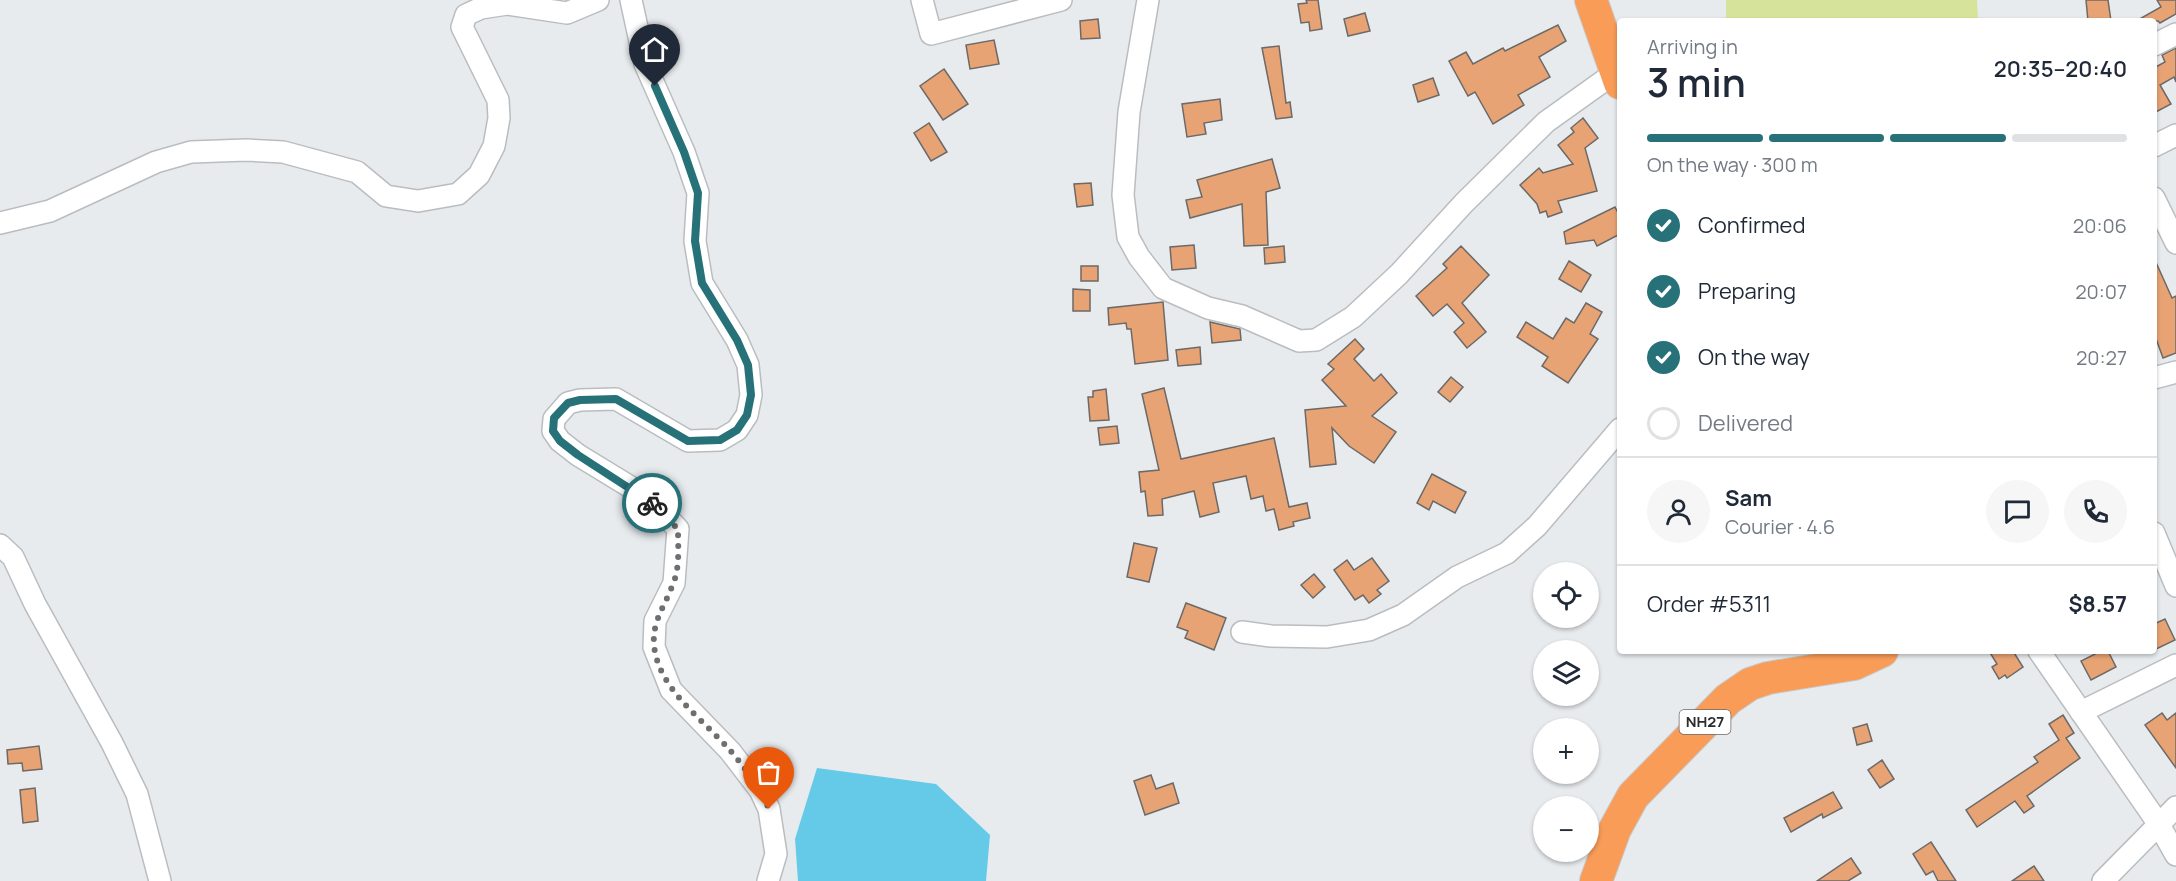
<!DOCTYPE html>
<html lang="en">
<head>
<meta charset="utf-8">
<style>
	:root { --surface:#fff; --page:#f6f6f7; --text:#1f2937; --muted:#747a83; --line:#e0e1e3; --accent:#277179 }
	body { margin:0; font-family:Manrope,sans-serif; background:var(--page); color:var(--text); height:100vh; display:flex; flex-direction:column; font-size:22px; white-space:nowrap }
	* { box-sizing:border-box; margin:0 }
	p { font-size:20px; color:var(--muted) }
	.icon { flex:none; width:33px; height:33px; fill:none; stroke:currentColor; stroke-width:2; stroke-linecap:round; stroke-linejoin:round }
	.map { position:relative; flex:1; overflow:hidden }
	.side { position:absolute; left:1617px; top:18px; width:540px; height:636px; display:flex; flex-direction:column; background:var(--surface); border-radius:6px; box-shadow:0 2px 4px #0004 }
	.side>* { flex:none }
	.tools { position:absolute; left:1533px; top:562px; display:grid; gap:12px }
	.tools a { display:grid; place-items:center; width:66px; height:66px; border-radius:50%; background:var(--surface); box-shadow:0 2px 4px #0004; font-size:30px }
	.pin { position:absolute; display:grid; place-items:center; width:51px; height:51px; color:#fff; margin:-62px -26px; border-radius:50% 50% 50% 0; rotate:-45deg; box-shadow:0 0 6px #0007 }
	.pin .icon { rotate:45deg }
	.courier { position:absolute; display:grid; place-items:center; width:60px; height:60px; margin:-30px; border:4px solid #277179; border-radius:50%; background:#fff; color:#222; box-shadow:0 2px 8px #0007 }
	.overview em { font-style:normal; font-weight:600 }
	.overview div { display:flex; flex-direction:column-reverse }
	.overview { display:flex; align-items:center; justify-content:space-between; height:102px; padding:0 30px }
	h1 { font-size:39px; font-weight:600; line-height:45px }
	.bar { display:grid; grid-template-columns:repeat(4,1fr); gap:9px 6px; align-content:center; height:72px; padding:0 30px }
	.bar i { height:8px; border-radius:4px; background:var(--line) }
	.bar .current { background:var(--accent) }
	.bar p { grid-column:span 4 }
	.line { display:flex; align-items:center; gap:15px; padding:0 30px; border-top:2px solid var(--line) }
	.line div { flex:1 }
	.round { display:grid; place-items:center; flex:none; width:63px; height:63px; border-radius:32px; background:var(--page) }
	ol { padding:0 30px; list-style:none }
	li { display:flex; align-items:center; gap:18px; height:66px }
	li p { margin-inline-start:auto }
	li .icon { padding:6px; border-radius:50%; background:var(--accent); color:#fff; stroke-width:4 }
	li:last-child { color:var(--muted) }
	li i { width:33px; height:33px; border:3px solid var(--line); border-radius:50% }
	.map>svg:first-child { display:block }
	.green { fill:#d6e49b }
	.water { fill:#64cae8 }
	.building { fill:#e8a374; stroke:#6c6967; stroke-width:1.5 }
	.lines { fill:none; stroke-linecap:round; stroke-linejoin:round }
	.minor-casing { stroke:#babdc0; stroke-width:24 }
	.highway-casing { stroke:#c8c8c8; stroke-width:34 }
	.minor { stroke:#fff; stroke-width:21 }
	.highway { stroke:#f89c58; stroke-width:32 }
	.done { stroke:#6d6f71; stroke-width:6; stroke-dasharray:0 10.8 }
	.route { stroke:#277179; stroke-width:8 }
	.labels { text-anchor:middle; stroke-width:4.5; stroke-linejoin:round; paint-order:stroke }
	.shield { fill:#fff; stroke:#6b6b6c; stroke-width:1.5 }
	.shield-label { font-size:15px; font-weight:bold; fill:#2b2c2d }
</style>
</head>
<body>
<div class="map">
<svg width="2176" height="881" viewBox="0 0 2176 881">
	<rect width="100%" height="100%" fill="#e8ebee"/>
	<path class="green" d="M 1726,0 L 1977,0 L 1978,21 L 1726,21 Z"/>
	<path class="water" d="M 817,768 L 936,784 L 990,835 L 986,881 L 798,881 L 795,839 Z"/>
	<g class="building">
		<path d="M 1306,0 L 1318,0 L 1322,29 L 1310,31 L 1309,22 L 1301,23 L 1298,4 L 1307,3 Z"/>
		<path d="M 2086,0 L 2108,0 L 2111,21 L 2088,21 Z"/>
		<path d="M 2157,0 L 2176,0 L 2176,14 L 2160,23 L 2158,21 L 2136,21 L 2161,7 Z"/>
		<path d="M 1365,13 L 1370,31 L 1348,36 L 1344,19 Z"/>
		<path d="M 1098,19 L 1100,38 L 1081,39 L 1080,21 Z"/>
		<path d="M 1558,25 L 1566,41 L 1539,57 L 1550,77 L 1518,95 L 1524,105 L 1493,124 L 1475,92 L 1468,96 L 1449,61 L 1466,52 L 1473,64 L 1503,48 L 1505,51 Z"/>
		<path d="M 994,40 L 999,64 L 970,69 L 966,45 Z"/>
		<path d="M 1279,46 L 1286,103 L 1290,102 L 1292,117 L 1276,119 L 1262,48 Z"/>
		<path d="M 2176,48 L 2176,82 L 2174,77 L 2160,85 L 2171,104 L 2154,113 L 2154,68 L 2165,62 L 2162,55 Z"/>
		<path d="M 944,69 L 968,104 L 943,120 L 920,86 Z"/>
		<path d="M 1433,78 L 1439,95 L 1418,102 L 1413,85 Z"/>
		<path d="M 1220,99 L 1222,120 L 1204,123 L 1206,134 L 1187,137 L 1182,104 Z"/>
		<path d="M 1583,118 L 1598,138 L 1585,148 L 1597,191 L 1558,201 L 1562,212 L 1548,217 L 1546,211 L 1540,213 L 1537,204 L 1520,185 L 1539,168 L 1543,173 L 1573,164 L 1558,145 L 1574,132 L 1571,128 Z"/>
		<path d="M 929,123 L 947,152 L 931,161 L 914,133 Z"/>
		<path d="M 1272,159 L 1280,188 L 1266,192 L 1268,245 L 1244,246 L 1242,204 L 1190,218 L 1186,200 L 1202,197 L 1197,180 Z"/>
		<path d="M 1091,183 L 1093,205 L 1077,207 L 1074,184 Z"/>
		<path d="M 1615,207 L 1620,217 L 1620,234 L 1597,246 L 1594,240 L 1566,244 L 1564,232 Z"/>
		<path d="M 1194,245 L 1196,268 L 1172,270 L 1170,247 Z"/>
		<path d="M 1284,246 L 1285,262 L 1265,264 L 1264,248 Z"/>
		<path d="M 1461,246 L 1489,275 L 1462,303 L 1486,332 L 1467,348 L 1454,332 L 1464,323 L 1447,304 L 1433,316 L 1416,296 L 1447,268 L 1443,264 Z"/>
		<path d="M 2154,258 L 2172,298 L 2176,296 L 2176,353 L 2163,358 L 2154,333 Z"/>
		<path d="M 1569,261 L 1591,275 L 1581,292 L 1559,279 Z"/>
		<rect x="1081" y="266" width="17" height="15"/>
		<path d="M 1073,289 L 1090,290 L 1090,311 L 1073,311 Z"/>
		<path d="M 1163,302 L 1168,360 L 1135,364 L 1131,329 L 1127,329 L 1126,323 L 1109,325 L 1108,308 Z"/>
		<path d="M 1586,303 L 1602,312 L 1590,334 L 1598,339 L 1568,383 L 1542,366 L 1548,357 L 1517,337 L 1526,322 L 1553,339 L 1566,318 L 1574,323 Z"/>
		<path d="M 1210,322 L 1240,329 L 1241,340 L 1212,343 Z"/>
		<path d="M 1355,339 L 1364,349 L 1354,359 L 1374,381 L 1381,374 L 1397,393 L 1372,416 L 1396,432 L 1374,463 L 1349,446 L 1332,428 L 1336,464 L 1310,467 L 1305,410 L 1346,406 L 1322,380 L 1334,369 L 1328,364 Z"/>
		<path d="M 1200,347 L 1201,364 L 1178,366 L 1176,350 Z"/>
		<path d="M 1451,377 L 1463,387 L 1450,402 L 1438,392 Z"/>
		<path d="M 1164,388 L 1181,459 L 1274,438 L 1289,507 L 1307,503 L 1310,518 L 1293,522 L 1294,526 L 1279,530 L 1274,509 L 1266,511 L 1263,496 L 1251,499 L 1246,476 L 1213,483 L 1219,512 L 1200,517 L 1194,491 L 1162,499 L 1163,515 L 1148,516 L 1145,491 L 1141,492 L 1139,472 L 1159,470 L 1142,394 Z"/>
		<path d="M 1106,389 L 1109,420 L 1090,421 L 1088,397 L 1093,397 L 1093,391 Z"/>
		<path d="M 1117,426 L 1119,443 L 1100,445 L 1098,428 Z"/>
		<path d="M 1432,474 L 1466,492 L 1455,513 L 1433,501 L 1429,510 L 1417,503 Z"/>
		<path d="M 1134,543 L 1157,548 L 1149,582 L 1127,577 Z"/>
		<path d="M 1372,558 L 1389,581 L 1377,590 L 1381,594 L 1369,603 L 1363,595 L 1355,600 L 1334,570 L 1347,560 L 1354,570 Z"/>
		<path d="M 1314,574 L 1325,587 L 1313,598 L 1301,585 Z"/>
		<path d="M 1186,603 L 1226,618 L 1214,650 L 1185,638 L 1188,631 L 1177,627 Z"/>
		<path d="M 2165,619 L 2175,640 L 2154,650 L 2154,624 Z"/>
		<path d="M 1989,651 L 2013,651 L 2023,667 L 2007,678 L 2005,675 L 1999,679 L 1992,667 L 1997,664 Z"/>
		<path d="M 2101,651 L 2108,651 L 2116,667 L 2091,680 L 2081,661 Z"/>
		<path d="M 2162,713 L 2167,720 L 2176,713 L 2176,768 L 2145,725 Z"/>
		<path d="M 2063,715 L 2074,733 L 2066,738 L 2080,758 L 2027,796 L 2034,806 L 2024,813 L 2015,801 L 1977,827 L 1966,810 L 2038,762 L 2034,757 L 2059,740 L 2049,724 Z"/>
		<path d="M 1867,724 L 1872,741 L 1857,745 L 1853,728 Z"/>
		<path d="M 39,746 L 42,769 L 23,771 L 22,763 L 8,764 L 7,750 Z"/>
		<path d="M 1882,760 L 1894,779 L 1880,788 L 1868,770 Z"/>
		<path d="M 1151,775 L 1156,789 L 1173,783 L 1179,803 L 1145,815 L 1134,781 Z"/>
		<path d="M 35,788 L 38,821 L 23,823 L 20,790 Z"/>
		<path d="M 1833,792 L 1842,808 L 1823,818 L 1822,814 L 1791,832 L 1784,818 Z"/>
		<path d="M 1931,842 L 1956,881 L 1938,881 L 1933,871 L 1926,875 L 1913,854 Z"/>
		<path d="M 1851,858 L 1861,873 L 1848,881 L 1817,881 Z"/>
		<path d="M 2034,866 L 2044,881 L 2012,881 Z"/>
	</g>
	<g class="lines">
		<defs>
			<g id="minor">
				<path d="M 631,0 L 645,64 L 684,152 L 698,193 L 695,241 L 702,283 L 737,340 L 748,365 L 751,395 L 747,415 L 737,430 L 720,440 L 688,441 L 616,399 L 580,400 L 568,403 L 554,419 L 553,431 L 560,441 L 578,455 L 637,491 L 662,512 L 678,529 L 674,583 L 655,621 L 654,647 L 671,690 L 730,751 L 760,790 L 769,809 L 776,854 L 768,881"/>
				<path d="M 922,0 L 931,34 L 1061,0"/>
				<path d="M 1148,0 L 1129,112 L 1123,195 L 1128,237 L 1139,257 L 1163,288 L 1208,308 L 1242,316 L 1299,341 L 1316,340 L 1353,317 L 1399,274 L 1464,203 L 1546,122 L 1616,72"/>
				<path d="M 2154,45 L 2176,34"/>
				<path d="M 2154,146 L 2176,135"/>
				<path d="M 2154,198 L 2176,243"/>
				<path d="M 0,223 L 50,211 L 156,162 L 191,152 L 246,150 L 283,152 L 357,172 L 386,196 L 418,201 L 458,194 L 479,175 L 494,146 L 499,118 L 498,100 L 462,27 L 466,15 L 481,8 L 507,4 L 567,13 L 598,0"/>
				<path d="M 2154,378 L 2176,372"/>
				<path d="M 2154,533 L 2176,586"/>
				<path d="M 0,545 L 13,557 L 35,604 L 112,743 L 137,794 L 160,881"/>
				<path d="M 1242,632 L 1271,636 L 1327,637 L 1369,630 L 1403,615 L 1457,577 L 1507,553 L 1537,526 L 1620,429"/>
				<path d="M 2039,651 L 2158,823 L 2176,855"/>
				<path d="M 2081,712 L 2176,665"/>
				<path d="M 2103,881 L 2176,807"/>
			</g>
			<g id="highway">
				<path d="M 1591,0 L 1620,83"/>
				<path d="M 1596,881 L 1615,829 L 1633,796 L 1728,699 L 1750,684 L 1768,678 L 1854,664 L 1882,651"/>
			</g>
		</defs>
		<use href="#minor" class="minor-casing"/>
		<use href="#highway" class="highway-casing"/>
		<use href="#minor" class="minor"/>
		<use href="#highway" class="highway"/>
	</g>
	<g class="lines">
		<path class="done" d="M 652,503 L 678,529 C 678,547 680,568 673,584 C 665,606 652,621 654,645 C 658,688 701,718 728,748 C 744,766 759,787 769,809"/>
		<path class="route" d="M 652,503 L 578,455 L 560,441 L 553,431 L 554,418 L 568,403 L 580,400 L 616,399 L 688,441 L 720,440 L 737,430 L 747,415 L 751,395 L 748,365 L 737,340 L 702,283 L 695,241 L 698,193 L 684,152 L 655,86"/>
	</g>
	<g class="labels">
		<rect class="shield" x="1679.5" y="710" width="51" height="24" rx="4.5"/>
		<g class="shield-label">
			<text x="1705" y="727">NH27</text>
		</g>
	</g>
</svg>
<div class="tools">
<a><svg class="icon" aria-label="locate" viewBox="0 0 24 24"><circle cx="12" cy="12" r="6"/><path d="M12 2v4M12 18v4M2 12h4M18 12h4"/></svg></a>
<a><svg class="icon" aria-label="layers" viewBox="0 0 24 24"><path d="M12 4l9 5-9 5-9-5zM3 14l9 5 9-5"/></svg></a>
<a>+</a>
<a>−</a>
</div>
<div class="pin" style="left:769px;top:809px;background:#ea580c"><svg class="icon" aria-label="bag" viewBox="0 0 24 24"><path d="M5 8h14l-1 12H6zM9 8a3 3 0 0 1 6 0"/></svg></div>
<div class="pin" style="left:655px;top:86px;background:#1f2937"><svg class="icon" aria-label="home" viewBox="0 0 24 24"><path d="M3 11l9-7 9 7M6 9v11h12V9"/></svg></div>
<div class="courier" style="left:652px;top:503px"><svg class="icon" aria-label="bike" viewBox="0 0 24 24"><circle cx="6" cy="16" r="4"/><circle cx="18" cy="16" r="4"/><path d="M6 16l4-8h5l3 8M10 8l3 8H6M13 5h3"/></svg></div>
<section class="side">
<div class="overview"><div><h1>3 min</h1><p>Arriving in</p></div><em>20:35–20:40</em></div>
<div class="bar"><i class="current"></i><i class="current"></i><i class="current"></i><i></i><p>On the way · 300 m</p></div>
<ol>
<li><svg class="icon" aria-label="check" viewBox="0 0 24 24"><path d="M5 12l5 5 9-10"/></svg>Confirmed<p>20:06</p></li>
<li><svg class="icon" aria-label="check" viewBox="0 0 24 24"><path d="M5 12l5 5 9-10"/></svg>Preparing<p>20:07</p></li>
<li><svg class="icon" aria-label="check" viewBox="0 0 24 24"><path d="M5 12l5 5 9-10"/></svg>On the way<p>20:27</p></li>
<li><i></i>Delivered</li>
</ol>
<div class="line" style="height:108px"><a class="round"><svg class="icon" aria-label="person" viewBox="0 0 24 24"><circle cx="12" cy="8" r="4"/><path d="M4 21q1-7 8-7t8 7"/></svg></a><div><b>Sam</b><p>Courier · 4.6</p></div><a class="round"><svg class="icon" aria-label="chat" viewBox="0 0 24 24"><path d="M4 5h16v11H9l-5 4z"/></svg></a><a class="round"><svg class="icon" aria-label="phone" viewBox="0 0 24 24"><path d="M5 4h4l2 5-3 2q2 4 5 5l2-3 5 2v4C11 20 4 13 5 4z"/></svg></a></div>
<div class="line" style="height:78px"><div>Order #5311</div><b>$8.57</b></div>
</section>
</div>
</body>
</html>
